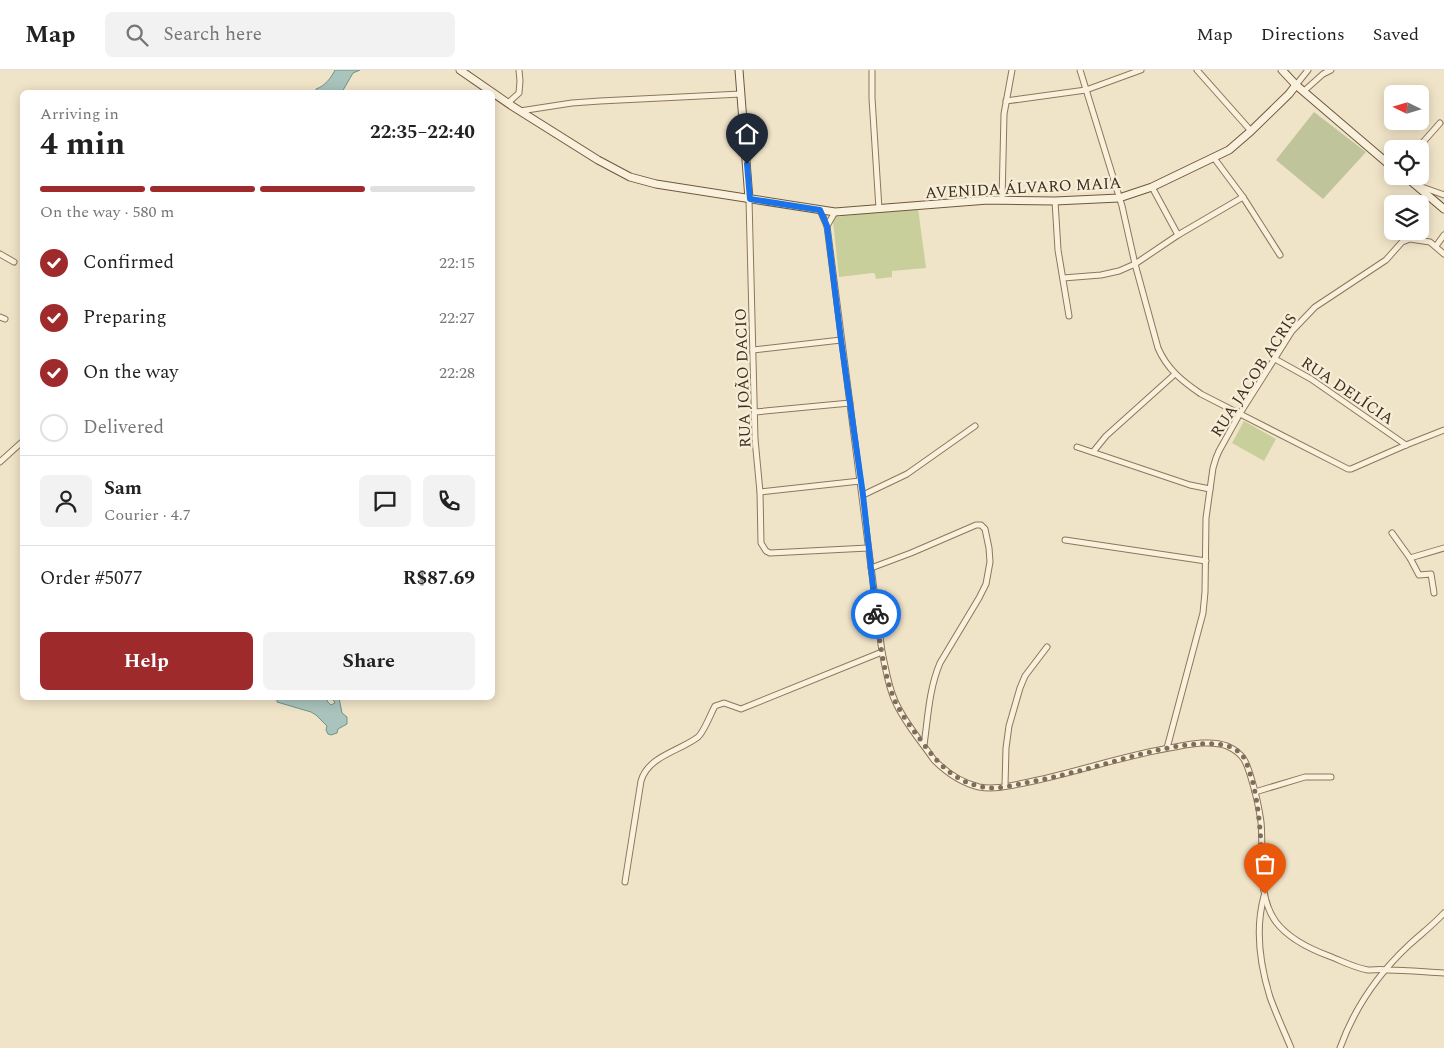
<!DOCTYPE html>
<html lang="en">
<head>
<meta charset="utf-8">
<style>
	:root { --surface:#fff; --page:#f2f2f2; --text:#222; --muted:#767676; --line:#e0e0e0; --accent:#9e2a2b }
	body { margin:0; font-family:Spectral,serif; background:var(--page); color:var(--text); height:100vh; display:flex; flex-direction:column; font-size:19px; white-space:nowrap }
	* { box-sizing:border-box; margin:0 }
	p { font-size:16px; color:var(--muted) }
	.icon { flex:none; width:28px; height:28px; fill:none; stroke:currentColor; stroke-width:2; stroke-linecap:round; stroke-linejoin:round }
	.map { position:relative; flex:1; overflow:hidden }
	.drawer { position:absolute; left:20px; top:20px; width:475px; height:610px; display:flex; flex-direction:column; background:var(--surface); border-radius:8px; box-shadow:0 2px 12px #0003 }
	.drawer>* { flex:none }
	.needle { width:32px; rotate:275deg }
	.tools { position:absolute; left:1384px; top:15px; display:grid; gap:10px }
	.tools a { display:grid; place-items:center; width:45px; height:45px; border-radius:8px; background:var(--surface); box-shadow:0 2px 12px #0003; font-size:25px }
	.pin { position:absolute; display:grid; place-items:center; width:42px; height:42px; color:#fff; margin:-51px -21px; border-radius:50% 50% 50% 0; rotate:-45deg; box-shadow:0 0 5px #0007 }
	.pin .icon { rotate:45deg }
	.courier { position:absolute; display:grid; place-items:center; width:50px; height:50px; margin:-25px; border:4px solid #1a73e8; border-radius:50%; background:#fff; color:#222; box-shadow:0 1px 6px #0007 }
	.head em { font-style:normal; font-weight:700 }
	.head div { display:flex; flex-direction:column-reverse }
	.head { display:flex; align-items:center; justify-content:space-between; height:85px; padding:0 20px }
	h1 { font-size:32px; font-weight:700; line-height:38px }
	.bar { display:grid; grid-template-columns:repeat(4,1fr); gap:8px 5px; align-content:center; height:60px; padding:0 20px }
	.bar i { height:6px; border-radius:4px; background:var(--line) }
	.bar .current { background:var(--accent) }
	.bar p { grid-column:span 4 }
	.line { display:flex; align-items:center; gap:12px; padding:0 20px; border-top:1px solid var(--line) }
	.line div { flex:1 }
	.round { display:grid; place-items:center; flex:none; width:52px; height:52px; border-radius:8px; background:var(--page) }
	ol { padding:0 20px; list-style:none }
	li { display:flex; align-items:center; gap:15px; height:55px }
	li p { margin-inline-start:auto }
	li .icon { padding:5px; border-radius:50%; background:var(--accent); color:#fff; stroke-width:4 }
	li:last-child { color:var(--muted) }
	li i { width:28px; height:28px; border:2px solid var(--line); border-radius:50% }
	.button { display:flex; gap:10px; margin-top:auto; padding:10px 20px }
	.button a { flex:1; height:58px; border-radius:8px; background:var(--accent); color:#fff; font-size:20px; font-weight:700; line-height:58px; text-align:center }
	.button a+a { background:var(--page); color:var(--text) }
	header { display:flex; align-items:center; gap:30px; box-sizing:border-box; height:70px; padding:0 25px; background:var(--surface); border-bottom:1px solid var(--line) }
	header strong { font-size:24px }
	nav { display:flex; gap:28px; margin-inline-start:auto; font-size:18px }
	.search { width:350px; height:45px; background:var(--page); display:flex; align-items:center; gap:12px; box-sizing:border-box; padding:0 18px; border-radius:8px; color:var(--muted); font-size:19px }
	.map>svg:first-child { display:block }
	.green { fill:#c9cf9b }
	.cemetery { fill:#bfc49a }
	.water { fill:#a9c4bc; stroke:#6f938a }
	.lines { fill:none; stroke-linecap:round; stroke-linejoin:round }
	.street-casing { stroke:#8d765c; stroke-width:7 }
	.secondary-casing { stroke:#6f573f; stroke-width:9 }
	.street { stroke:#faf1dc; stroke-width:5 }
	.secondary { stroke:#faf1dc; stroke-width:7 }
	.done { stroke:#7c6e5b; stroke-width:5; stroke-dasharray:0 9 }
	.route { stroke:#1a73e8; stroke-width:6 }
	.labels { text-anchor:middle; stroke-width:4.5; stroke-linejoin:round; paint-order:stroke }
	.street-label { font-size:16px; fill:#3d2e20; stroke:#f7eed8 }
</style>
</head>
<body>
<header>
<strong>Map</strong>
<div class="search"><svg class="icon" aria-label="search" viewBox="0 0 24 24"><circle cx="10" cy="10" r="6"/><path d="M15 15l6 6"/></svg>Search here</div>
<nav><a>Map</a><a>Directions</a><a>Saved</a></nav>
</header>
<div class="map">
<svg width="1444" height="978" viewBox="0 0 1444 978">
	<rect width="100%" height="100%" fill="#f0e4c8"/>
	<g class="green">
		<path d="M 918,138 L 926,198 L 892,201 L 892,207 L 876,209 L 875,204 L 873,203 L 839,207 L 833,151 L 835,147 Z"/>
		<path d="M 1244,351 L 1276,369 L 1264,391 L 1232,373 Z"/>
	</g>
	<path class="cemetery" d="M 1314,42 L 1366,82 L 1323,129 L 1276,90 Z"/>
	<g class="water">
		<path d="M 335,0 L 360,0 L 353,3 L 342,22 L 316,22 L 316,19 C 325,16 331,8 335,0 Z"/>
		<path d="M 281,628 L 328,628 L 327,631 L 331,635 L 335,633 L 334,631 L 331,628 L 339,628 L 342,643 L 347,647 L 347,654 L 338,659 L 337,663 L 331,665 L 328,664 L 326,660 L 327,656 L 316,645 L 311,642 L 277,632 L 277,630 Z"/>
	</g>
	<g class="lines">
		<defs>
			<g id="street">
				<path d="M 872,0 L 872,28 L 879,139"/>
				<path d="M 1080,0 L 1122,136 L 1135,194 L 1158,278 C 1167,299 1182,311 1201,324 L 1348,399 L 1351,399 L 1406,375 L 1444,360"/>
				<path d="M 1197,0 L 1251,61"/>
				<path d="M 1296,15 L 1308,0"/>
				<path d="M 1304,21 L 1323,4 L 1331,0"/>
				<path d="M 1006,31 L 1086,20 L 1141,0"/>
				<path d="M 508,33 L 519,23 L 520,11 L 519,0"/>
				<path d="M 520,41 L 572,33 L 600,31 L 741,24"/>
				<path d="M 1417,79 L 1440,53"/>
				<path d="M 1214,88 L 1243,127 L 1280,185"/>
				<path d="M 1419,116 L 1444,125"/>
				<path d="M 1152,117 L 1178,165"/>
				<path d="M 749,129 L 755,369 L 760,422 L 761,473 L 766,481 L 770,483 L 868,478"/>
				<path d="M 1002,131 L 1004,44 L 1012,0"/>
				<path d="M 1055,131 L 1058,180 L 1069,246"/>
				<path d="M 820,140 L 827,156 L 882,582 C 886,599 888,616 895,631 C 904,652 921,671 934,690 C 946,702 962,713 979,717 C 994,720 1009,716 1024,713 C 1075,703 1124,685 1175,677 C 1191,674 1212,670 1227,676 C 1245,684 1247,694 1252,711 C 1256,724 1259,738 1261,752 C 1264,783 1256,825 1276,852 C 1289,869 1310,879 1329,886 C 1342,891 1355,898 1368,900 C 1375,900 1381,899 1387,900 C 1406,900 1425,902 1444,903"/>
				<path d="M 827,156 L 835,142"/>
				<path d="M 1436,176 L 1444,165"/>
				<path d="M 0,184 L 14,192"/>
				<path d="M 1063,208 L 1101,205 L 1119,201 L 1135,194 L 1178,165 L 1243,127"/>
				<path d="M 0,247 L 5,249"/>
				<path d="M 753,280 L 841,270"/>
				<path d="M 1275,289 L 1311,309 L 1406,375"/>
				<path d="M 755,342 L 850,333"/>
				<path d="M 1077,377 L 1190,415 L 1210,419"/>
				<path d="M 1093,382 L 1106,366 L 1175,304"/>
				<path d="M 0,392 L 22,372"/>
				<path d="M 760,422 L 860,411"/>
				<path d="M 863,425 L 907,404 L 975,356"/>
				<path d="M 1392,463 L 1410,488 L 1419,505 L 1431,504 L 1434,523"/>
				<path d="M 1065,470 L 1206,491"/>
				<path d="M 1410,488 L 1444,478"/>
				<path d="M 871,498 L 911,483 L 976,455 L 981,455 L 985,459 L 989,478 L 990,492 L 986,514 L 979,528 L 940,593 C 929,619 928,647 924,675"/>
				<path d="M 1167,678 L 1203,543 L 1205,522 L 1206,448 L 1213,398 L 1216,388 L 1219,381 L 1239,345 L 1292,261 L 1315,237 L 1386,190 L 1402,172 L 1410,169 L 1430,172 L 1444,184"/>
				<path d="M 1005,716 L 1006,678 L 1009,656 L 1020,618 L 1025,606 L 1047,577"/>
				<path d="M 1255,722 L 1305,707 L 1331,707"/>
				<path d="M 625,812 L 641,711 C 648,686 680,681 698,667 C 704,662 711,643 715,636 L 724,633 L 741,639 L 882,582"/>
				<path d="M 1264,826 C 1255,859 1260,895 1270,927 C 1276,944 1284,961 1291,978"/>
				<path d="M 1340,978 C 1354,939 1379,903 1409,875 C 1421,864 1433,855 1444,843"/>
			</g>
			<g id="secondary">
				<path d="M 460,0 L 512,36 L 598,90 L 630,107 L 656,114 L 835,142 L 988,130 L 1055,131 L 1119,128 L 1152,117 L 1229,80 L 1251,61 L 1289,24 L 1296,15"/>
				<path d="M 739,0 L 749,129"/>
				<path d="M 1282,0 L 1296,15 L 1392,97"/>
				<path d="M 1405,106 L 1444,139"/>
			</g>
		</defs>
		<use href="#street" class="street-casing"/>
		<use href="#secondary" class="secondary-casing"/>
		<use href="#street" class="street"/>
		<use href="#secondary" class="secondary"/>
	</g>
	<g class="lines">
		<path class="done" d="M 876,544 C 880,571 884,608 896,633 C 903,647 913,660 923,673 C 937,693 954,710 978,716 C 995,721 1013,715 1030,712 C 1061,706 1091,698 1122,689 C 1147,683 1173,675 1199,674 C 1214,673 1231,673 1242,685 C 1247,691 1249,702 1252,709 C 1261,744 1261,778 1263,814 L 1265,824"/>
		<path class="route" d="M 747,94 L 750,129 L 820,140 L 827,156 L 841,270 L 863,425 L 876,544"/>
	</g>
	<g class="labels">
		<g class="street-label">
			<text transform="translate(1023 117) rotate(-3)" y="6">AVENIDA ÁLVARO MAIA</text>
			<text transform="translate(1253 305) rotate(-57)" y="6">RUA JACOB ACRIS</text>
			<text transform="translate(742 308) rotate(-92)" y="6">RUA JOÃO DACIO</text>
			<text transform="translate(1348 320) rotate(34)" y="6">RUA DELÍCIA</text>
		</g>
	</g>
</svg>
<div class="tools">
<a><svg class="needle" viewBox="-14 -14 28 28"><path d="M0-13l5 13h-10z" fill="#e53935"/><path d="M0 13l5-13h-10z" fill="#767676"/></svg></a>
<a><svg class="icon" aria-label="locate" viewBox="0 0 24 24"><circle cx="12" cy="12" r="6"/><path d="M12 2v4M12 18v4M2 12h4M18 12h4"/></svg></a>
<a><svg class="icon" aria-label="layers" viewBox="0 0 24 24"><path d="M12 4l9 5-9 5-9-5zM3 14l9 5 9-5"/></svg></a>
</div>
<div class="pin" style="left:1265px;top:824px;background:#ea580c"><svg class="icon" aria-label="bag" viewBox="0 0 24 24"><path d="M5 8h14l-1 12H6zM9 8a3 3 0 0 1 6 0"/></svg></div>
<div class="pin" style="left:747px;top:94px;background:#1f2937"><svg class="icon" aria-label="home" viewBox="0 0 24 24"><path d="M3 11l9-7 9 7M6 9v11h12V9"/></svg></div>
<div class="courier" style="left:876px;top:544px"><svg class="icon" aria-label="bike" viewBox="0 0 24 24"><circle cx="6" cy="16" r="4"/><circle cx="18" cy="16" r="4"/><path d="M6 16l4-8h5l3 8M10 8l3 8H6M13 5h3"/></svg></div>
<section class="drawer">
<div class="head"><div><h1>4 min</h1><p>Arriving in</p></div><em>22:35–22:40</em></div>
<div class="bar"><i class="current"></i><i class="current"></i><i class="current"></i><i></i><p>On the way · 580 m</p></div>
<ol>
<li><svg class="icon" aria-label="check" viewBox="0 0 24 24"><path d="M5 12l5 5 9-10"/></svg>Confirmed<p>22:15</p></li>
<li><svg class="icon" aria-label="check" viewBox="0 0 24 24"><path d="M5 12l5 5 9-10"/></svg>Preparing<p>22:27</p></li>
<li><svg class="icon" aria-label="check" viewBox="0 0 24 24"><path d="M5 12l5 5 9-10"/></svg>On the way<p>22:28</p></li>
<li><i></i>Delivered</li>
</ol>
<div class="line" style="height:90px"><a class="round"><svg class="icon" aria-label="person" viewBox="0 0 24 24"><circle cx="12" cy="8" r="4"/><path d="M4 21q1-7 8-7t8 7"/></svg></a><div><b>Sam</b><p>Courier · 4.7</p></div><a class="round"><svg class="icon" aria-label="chat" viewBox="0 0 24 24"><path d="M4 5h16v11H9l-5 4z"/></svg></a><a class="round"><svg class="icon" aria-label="phone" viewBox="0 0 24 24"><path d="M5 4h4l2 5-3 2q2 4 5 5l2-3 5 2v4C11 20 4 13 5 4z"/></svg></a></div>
<div class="line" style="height:65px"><div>Order #5077</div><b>R$87.69</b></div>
<div class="button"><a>Help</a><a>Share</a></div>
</section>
</div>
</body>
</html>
